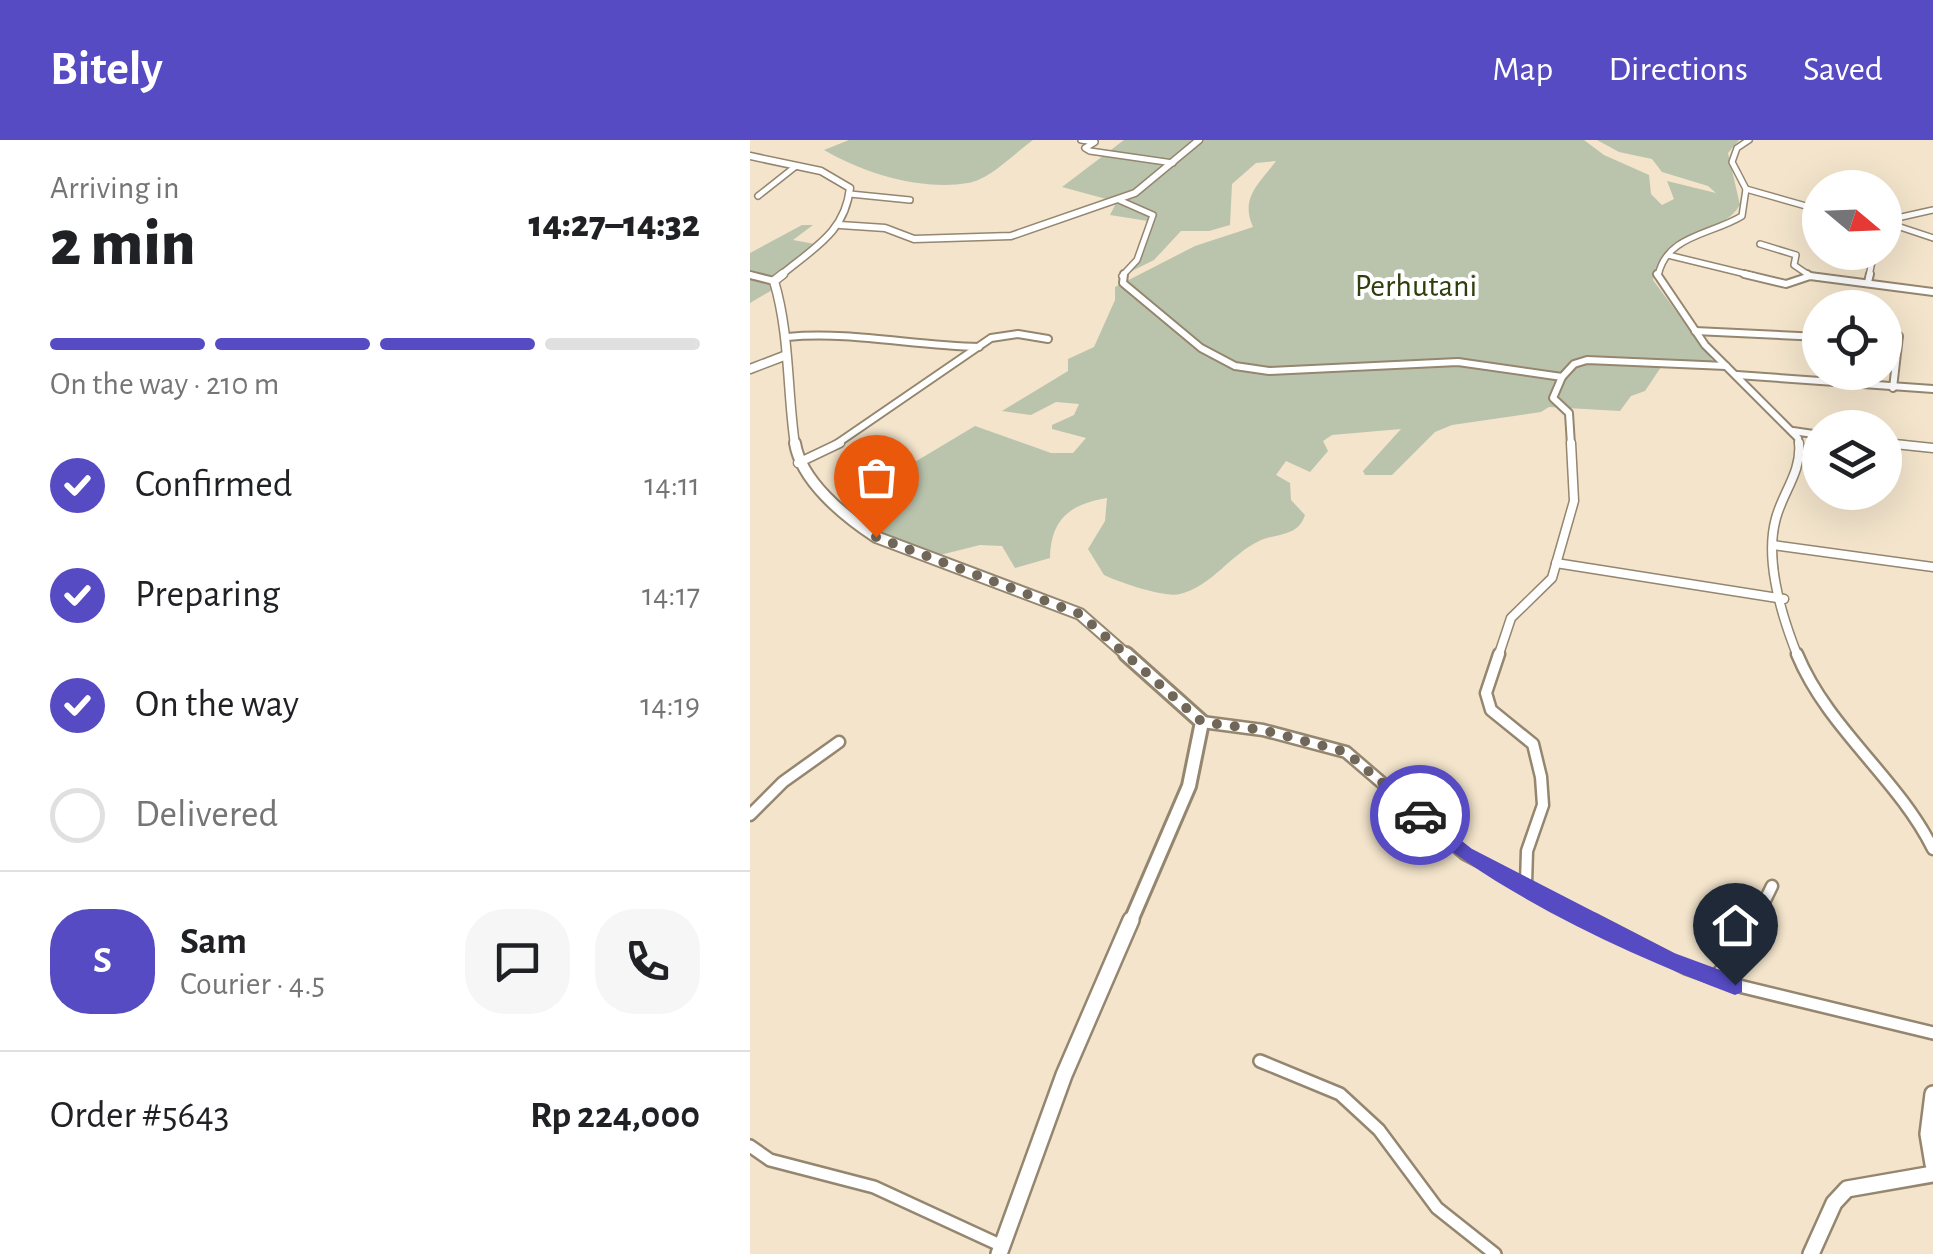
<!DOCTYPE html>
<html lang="en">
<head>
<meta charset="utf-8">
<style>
	:root { --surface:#fff; --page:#f6f6f6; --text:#202124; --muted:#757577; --line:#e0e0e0; --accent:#564bc3 }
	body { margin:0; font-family:"Alegreya Sans",sans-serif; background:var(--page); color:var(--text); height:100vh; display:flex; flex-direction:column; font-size:38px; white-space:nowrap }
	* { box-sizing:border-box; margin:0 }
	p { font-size:32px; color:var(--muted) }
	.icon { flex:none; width:55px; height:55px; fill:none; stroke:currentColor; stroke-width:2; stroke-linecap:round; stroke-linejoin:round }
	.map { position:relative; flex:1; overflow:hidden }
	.drawer { display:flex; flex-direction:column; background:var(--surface); width:750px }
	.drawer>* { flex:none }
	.needle { width:65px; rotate:109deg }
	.controls { position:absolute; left:1052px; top:30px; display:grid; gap:20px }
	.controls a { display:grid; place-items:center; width:100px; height:100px; border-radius:50%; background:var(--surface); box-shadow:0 10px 40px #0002; font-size:50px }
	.pin { position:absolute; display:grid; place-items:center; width:85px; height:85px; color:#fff; margin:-102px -42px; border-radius:50% 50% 50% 0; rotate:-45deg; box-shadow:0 0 10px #0007 }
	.pin .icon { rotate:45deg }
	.courier { position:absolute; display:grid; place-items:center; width:100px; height:100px; margin:-50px; border:8px solid #564bc3; border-radius:50%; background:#fff; color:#222; box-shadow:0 2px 12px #0007 }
	.summary em { font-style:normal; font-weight:800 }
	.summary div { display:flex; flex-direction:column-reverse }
	.summary { display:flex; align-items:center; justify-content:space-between; height:170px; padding:0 50px }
	h1 { font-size:65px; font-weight:800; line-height:75px }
	.bar { display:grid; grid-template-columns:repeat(4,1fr); gap:15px 10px; align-content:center; height:120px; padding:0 50px }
	.bar i { height:12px; border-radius:8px; background:var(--line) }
	.bar .selected { background:var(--accent) }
	.bar p { grid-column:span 4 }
	.line { display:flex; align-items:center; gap:25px; padding:0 50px; border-top:2px solid var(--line) }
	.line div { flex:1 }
	.round { display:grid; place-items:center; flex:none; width:105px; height:105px; border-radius:40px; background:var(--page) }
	ol { padding:0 50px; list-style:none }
	li { display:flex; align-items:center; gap:30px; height:110px }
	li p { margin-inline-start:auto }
	li .icon { padding:10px; border-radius:50%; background:var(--accent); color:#fff; stroke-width:4 }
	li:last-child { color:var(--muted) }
	li i { width:55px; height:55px; border:5px solid var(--line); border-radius:50% }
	header { display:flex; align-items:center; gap:60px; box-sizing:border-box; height:140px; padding:0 50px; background:var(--accent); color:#fff }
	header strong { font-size:48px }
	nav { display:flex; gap:55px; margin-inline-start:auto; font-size:35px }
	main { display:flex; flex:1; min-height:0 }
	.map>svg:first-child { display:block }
	.green { fill:#bac4ad }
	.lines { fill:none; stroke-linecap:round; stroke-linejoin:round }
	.minor-far4-casing { stroke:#94866f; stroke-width:8 }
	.minor-far3-casing { stroke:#94866f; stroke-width:10 }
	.minor-far2-casing { stroke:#94866f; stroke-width:11 }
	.minor-far1-casing { stroke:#94866f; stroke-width:15 }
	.minor-casing { stroke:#94866f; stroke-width:16 }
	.tertiary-far4-casing { stroke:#94866f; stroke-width:9 }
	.tertiary-far3-casing { stroke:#94866f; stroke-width:11 }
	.tertiary-far2-casing { stroke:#94866f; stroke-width:14 }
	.tertiary-far1-casing { stroke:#94866f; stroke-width:18 }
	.tertiary-casing { stroke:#94866f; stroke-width:20 }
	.minor-far4 { stroke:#fff; stroke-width:5 }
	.minor-far3 { stroke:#fff; stroke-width:6 }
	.minor-far2 { stroke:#fff; stroke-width:8 }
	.minor-far1 { stroke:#fff; stroke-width:10 }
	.minor { stroke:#fff; stroke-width:11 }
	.tertiary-far4 { stroke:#fff; stroke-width:6 }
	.tertiary-far3 { stroke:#fff; stroke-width:8 }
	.tertiary-far2 { stroke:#fff; stroke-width:10 }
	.tertiary-far1 { stroke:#fff; stroke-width:12 }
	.tertiary { stroke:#fff; stroke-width:15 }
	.route { fill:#564bc3 }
	.done { stroke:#706758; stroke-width:10; stroke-dasharray:0 18 }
	.labels { text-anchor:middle; stroke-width:8; stroke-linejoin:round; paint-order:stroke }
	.far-park-label { font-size:32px; fill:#2e3e0d; stroke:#fff }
</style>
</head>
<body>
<header>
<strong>Bitely</strong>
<nav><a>Map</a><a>Directions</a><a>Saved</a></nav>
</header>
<main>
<section class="drawer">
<div class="summary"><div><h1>2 min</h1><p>Arriving in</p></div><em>14:27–14:32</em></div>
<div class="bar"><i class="selected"></i><i class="selected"></i><i class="selected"></i><i></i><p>On the way · 210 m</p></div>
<ol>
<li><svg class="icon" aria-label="check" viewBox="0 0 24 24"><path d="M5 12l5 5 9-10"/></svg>Confirmed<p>14:11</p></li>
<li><svg class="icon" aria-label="check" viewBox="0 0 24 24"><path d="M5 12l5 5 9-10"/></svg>Preparing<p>14:17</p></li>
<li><svg class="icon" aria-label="check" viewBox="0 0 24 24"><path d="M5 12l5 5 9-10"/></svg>On the way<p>14:19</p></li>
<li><i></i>Delivered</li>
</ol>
<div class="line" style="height:180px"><b class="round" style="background:var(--accent);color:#fff">S</b><div><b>Sam</b><p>Courier · 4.5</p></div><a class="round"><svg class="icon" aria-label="chat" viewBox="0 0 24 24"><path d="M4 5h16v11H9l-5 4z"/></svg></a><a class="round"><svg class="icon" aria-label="phone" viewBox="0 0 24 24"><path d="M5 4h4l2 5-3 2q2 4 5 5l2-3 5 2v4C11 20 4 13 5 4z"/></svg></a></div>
<div class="line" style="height:130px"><div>Order #5643</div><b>Rp 224,000</b></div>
</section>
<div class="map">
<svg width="1183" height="1114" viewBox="0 0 1183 1114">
	<rect width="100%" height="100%" fill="#f3e4cb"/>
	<g class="green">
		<path d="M 99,0 L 283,0 C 265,13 239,40 218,43 C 171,51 113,33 74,10 Z"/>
		<path d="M 374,0 L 834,0 L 854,15 L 899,35 L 901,54 L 912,65 L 924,59 L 917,41 L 966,53 L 958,46 L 912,32 L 902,19 L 869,12 L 847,0 L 989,0 L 978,13 L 990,65 C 967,102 916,81 903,140 L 965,224 L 915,221 L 895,251 L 881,256 L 870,271 L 799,267 L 791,272 L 702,285 L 685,292 L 642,335 L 615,335 L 613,331 L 651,289 L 582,295 L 573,301 L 578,311 L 560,332 L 536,321 L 526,335 L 540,343 L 541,360 L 555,375 C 548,397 527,393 509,401 C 481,414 462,446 430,454 C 414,458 369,442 354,435 L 338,409 L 355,381 L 357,358 C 321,364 301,378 300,418 L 265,428 L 252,406 L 230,405 L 182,417 L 135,398 L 93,365 L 225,286 L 301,313 L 323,313 L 336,298 L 302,289 L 302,285 L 324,275 L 329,264 L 306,262 L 281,275 L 252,271 L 318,231 L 318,219 L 344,207 L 365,160 L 365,147 L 445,106 L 503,87 C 489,57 512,41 526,21 L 506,23 L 482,44 L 480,85 L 459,91 L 431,91 L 404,120 L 378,133 L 390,121 L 404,82 L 360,75 L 365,65 L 360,60 L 312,47 Z"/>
		<path d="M 52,85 L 63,85 L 43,100 L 65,104 L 17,141 L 24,149 L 0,163 L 0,113 Z"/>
	</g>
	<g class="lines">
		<defs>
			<g id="minor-far4">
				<path d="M 331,0 L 345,2 L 335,8 L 340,11 L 423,23"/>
				<path d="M 996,49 L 1070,70"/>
				<path d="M 100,54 L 160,60"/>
				<path d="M 8,56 L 46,26"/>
				<path d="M 369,60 L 403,75 L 387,120 L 372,136"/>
				<path d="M 1070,70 L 1063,89 L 1070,93"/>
				<path d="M 1138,80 L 1183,70"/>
				<path d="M 1135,82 L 1183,98"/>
				<path d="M 1010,104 L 1046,115 L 1044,125 L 1060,136"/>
				<path d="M 918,115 L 1004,136"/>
				<path d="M 0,135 L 4,136"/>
				<path d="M 908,136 C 916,95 961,95 992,76 L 996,49 L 982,22 L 987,8 L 999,0"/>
				<path d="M 1119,136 L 1124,112"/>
			</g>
			<g id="minor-far3">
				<path d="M 374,134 L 373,143 L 451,208 L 485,226 L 519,231 L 708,222 L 812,237 L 824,224 L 837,220 L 976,226"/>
				<path d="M 907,134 L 955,205 L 1048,298 L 1049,305"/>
				<path d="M 994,134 L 1036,144 L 1060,136 L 1183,152"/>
				<path d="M 1057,134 L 1060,136"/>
				<path d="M 0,135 L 24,141"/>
				<path d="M 1118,142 L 1120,134"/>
				<path d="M 945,191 L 1070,197"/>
				<path d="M 37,197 C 102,191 164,206 229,207"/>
				<path d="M 987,235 L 1183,249"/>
				<path d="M 812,237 L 803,258 L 819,273 L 821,305"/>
				<path d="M 1143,248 L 1149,196"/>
				<path d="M 1043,291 L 1070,295"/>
				<path d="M 1135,303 L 1156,305"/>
				<path d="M 85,305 L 241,198 L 268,194 L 298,199"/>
			</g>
			<g id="minor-far2">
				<path d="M 1135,303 L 1183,308"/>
				<path d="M 48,323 L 90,303"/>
				<path d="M 1023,405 L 1183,427"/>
				<path d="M 806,423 L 1034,459"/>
				<path d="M 748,517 L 761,478 L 802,438 L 824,361 L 821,303"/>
				<path d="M 1048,517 C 1032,477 1014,420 1026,378 C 1033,352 1052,331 1049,303"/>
			</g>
			<g id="minor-far1">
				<path d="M 749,514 L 736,553 L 741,570 L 783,604 L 791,637 L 793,665 L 777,711 L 776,743"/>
				<path d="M 1047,514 C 1078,589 1147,637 1183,709"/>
				<path d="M 452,582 L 513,590 L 596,612 L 715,714 L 848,783"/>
				<path d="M 0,675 L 33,642 L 89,602"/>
				<path d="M 1004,783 L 1022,746"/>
			</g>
			<g id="minor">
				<path d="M 843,780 L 936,828 L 985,845 L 1183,893"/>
				<path d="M 964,838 L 992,808 L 1006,780"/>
				<path d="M 510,921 L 590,954 L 629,990 L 687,1068 L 745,1114"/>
				<path d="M 0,1006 L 20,1020 L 124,1047 L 252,1106"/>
			</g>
			<g id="tertiary-far4">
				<path d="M 0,16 L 71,31 L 100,48 C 95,93 63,108 30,136"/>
				<path d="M 90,85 L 135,88 L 164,99 L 261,96 L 385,53 L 449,0"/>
			</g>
			<g id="tertiary-far3">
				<path d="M 33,134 L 24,141 C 40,194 37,251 45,305"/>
				<path d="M 0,229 L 34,216"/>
			</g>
			<path id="tertiary-far2" d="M 45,303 C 51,341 94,376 126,397 L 330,474 L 379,517"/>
			<path id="tertiary-far1" d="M 376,514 L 452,582 L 439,646 L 380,783"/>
			<g id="tertiary">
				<path d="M 1183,954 L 1178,994 L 1183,1024"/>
				<path d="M 249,1114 L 314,935 L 381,780"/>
				<path d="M 1061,1114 L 1084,1063 L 1097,1049 L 1183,1034"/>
			</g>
		</defs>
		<use href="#minor-far4" class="minor-far4-casing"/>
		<use href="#minor-far3" class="minor-far3-casing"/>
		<use href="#minor-far2" class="minor-far2-casing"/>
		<use href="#minor-far1" class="minor-far1-casing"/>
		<use href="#minor" class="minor-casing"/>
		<use href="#tertiary-far4" class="tertiary-far4-casing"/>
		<use href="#tertiary-far3" class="tertiary-far3-casing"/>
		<use href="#tertiary-far2" class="tertiary-far2-casing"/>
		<use href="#tertiary-far1" class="tertiary-far1-casing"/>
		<use href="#tertiary" class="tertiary-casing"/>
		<use href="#minor-far4" class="minor-far4"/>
		<use href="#minor-far3" class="minor-far3"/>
		<use href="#minor-far2" class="minor-far2"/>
		<use href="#minor-far1" class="minor-far1"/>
		<use href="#minor" class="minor"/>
		<use href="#tertiary-far4" class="tertiary-far4"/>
		<use href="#tertiary-far3" class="tertiary-far3"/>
		<use href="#tertiary-far2" class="tertiary-far2"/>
		<use href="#tertiary-far1" class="tertiary-far1"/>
		<use href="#tertiary" class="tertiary"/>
	</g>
	<path class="route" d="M 670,668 L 722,709 L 924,813 L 992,838 L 992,852 L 985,855 C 879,815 748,755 664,681 L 661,675 Z"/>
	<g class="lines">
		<path class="done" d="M 126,397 L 330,474 L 452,582 L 513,590 L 596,612 L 670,675"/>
	</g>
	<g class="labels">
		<g class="far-park-label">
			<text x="666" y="156">Perhutani</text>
		</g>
	</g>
</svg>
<div class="controls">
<a><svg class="needle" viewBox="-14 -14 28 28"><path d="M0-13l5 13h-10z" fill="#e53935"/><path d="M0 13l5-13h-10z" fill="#757577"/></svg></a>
<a><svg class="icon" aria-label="locate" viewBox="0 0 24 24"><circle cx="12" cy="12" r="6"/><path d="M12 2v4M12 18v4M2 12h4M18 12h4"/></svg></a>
<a><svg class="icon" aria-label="layers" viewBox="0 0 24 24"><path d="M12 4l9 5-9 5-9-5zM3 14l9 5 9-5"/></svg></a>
</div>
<div class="pin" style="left:126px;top:397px;background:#ea580c"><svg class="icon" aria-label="bag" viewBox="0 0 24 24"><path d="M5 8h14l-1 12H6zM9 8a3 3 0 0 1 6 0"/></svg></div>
<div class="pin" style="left:985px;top:845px;background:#1f2937"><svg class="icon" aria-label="home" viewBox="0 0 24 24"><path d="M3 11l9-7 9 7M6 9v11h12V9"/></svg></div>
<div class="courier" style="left:670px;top:675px"><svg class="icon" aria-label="car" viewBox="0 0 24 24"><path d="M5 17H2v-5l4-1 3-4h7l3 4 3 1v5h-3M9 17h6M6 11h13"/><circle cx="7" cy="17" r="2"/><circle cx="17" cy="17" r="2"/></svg></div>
</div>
</main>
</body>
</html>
